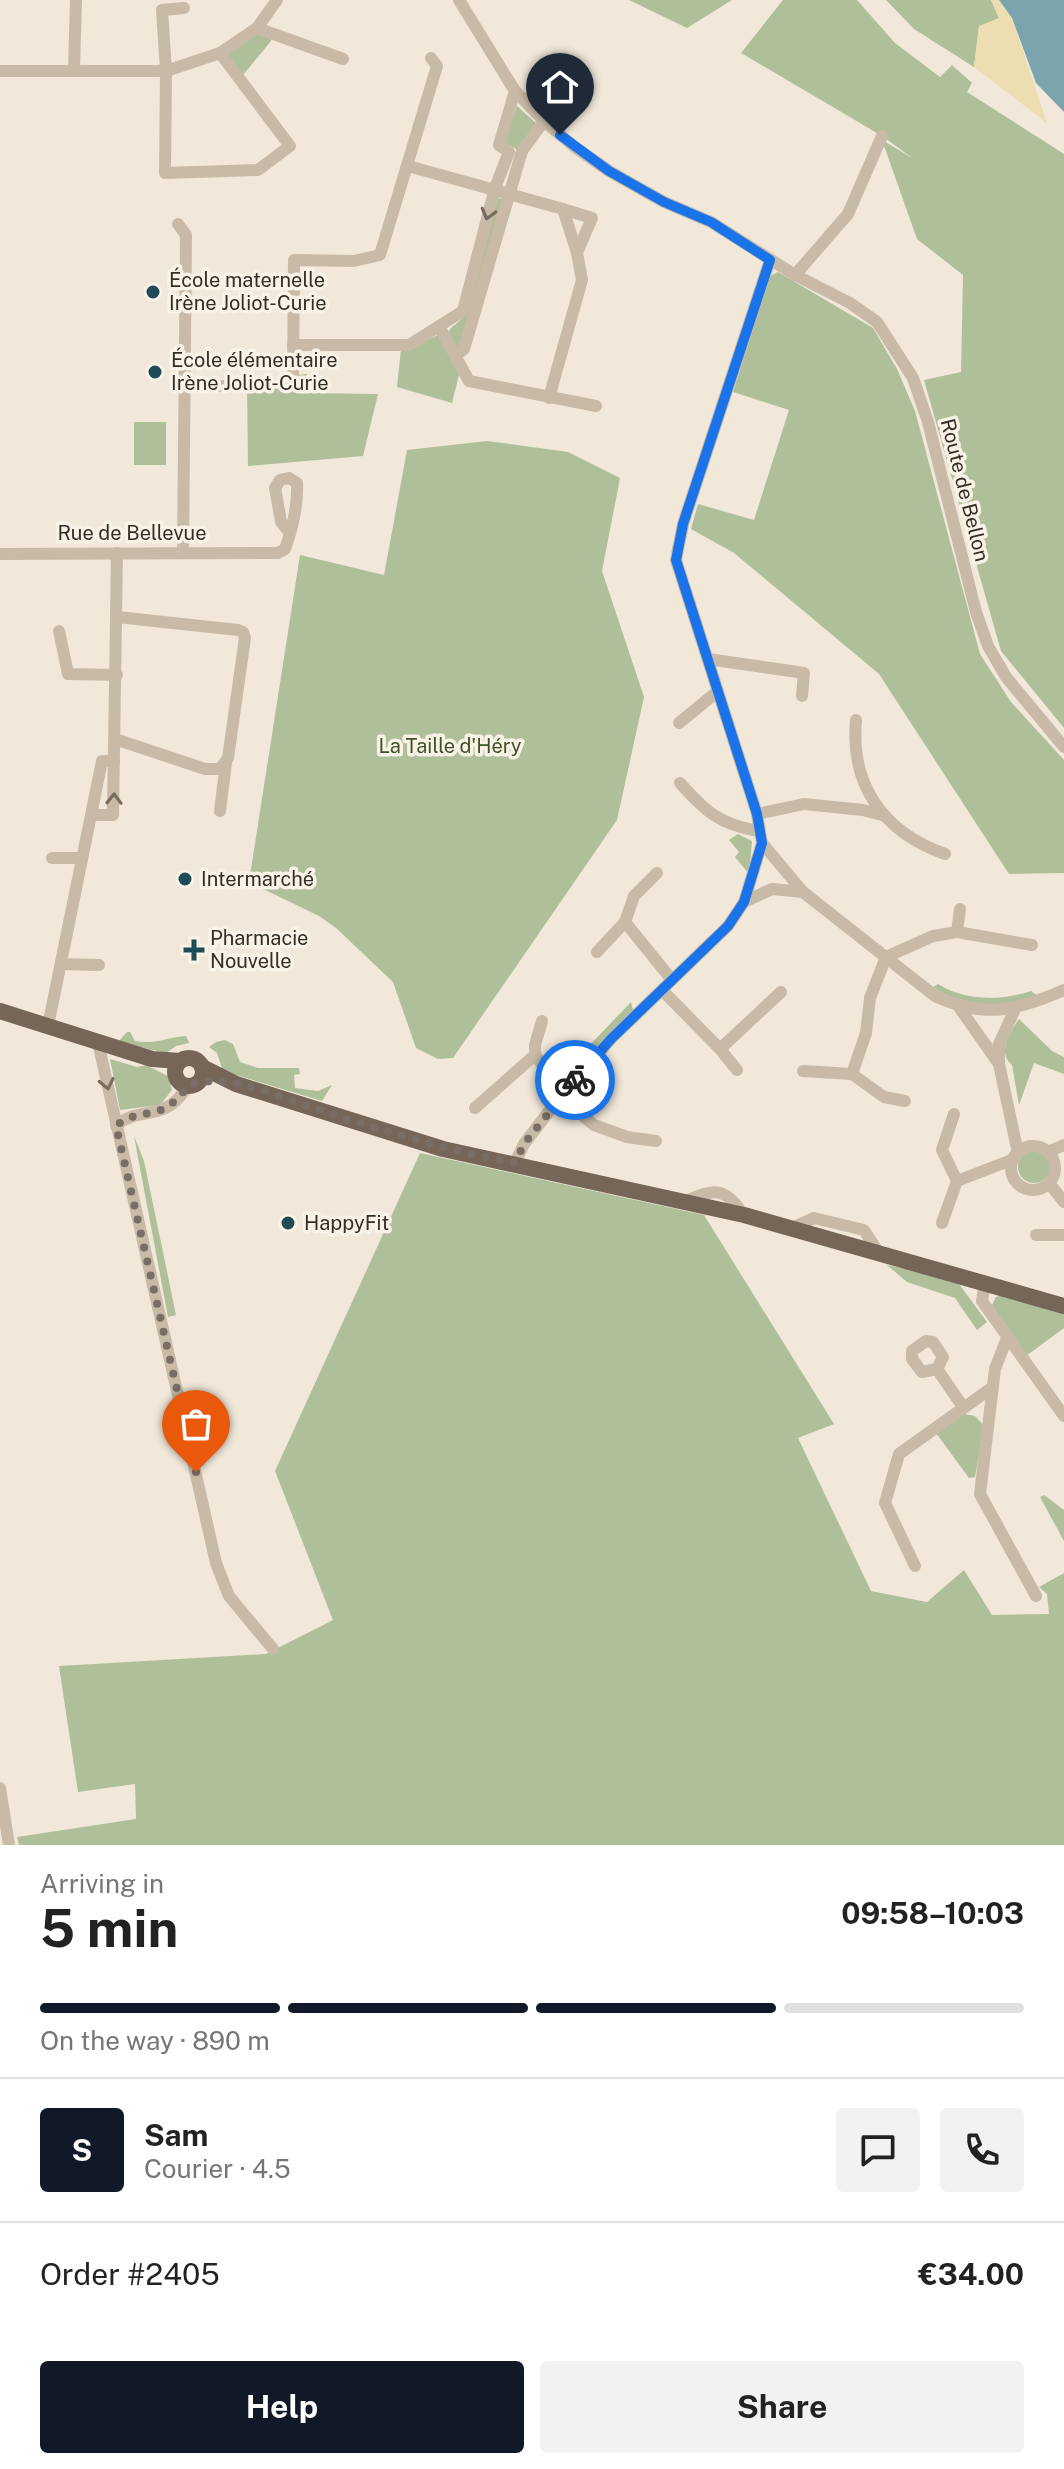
<!DOCTYPE html>
<html lang="en">
<head>
<meta charset="utf-8">
<style>
	:root { --surface:#fff; --page:#f2f2f2; --text:#222; --muted:#767676; --line:#e0e0e0; --accent:#111827 }
	body { margin:0; font-family:"Public Sans",sans-serif; background:var(--page); color:var(--text); height:100vh; display:flex; flex-direction:column; font-size:30px; white-space:nowrap }
	* { box-sizing:border-box; margin:0 }
	p { font-size:26px; color:var(--muted) }
	.icon { flex:none; width:44px; height:44px; fill:none; stroke:currentColor; stroke-width:2; stroke-linecap:round; stroke-linejoin:round }
	.map { position:relative; height:1845px; overflow:hidden }
	.sheet { display:flex; flex-direction:column; background:var(--surface); flex:1 }
	.sheet>* { flex:none }
	.pin { position:absolute; display:grid; place-items:center; width:68px; height:68px; color:#fff; margin:-82px -34px; border-radius:50% 50% 50% 0; rotate:-45deg; box-shadow:0 0 8px #0007 }
	.pin .icon { rotate:45deg }
	.courier { position:absolute; display:grid; place-items:center; width:80px; height:80px; margin:-40px; border:6px solid #1a73e8; border-radius:50%; background:#fff; color:#222; box-shadow:0 2px 10px #0007 }
	.overview em { font-style:normal; font-weight:700 }
	.overview div { display:flex; flex-direction:column-reverse }
	.overview { display:flex; align-items:center; justify-content:space-between; height:136px; padding:0 40px }
	h1 { font-size:52px; font-weight:700; line-height:60px }
	.bar { display:grid; grid-template-columns:repeat(4,1fr); gap:12px 8px; align-content:center; height:96px; padding:0 40px }
	.bar i { height:10px; border-radius:6px; background:var(--line) }
	.bar .on { background:var(--accent) }
	.bar p { grid-column:span 4 }
	.line { display:flex; align-items:center; gap:20px; padding:0 40px; border-top:2px solid var(--line) }
	.line div { flex:1 }
	.round { display:grid; place-items:center; flex:none; width:84px; height:84px; border-radius:8px; background:var(--page) }
	.action { display:flex; gap:16px; margin-top:auto; padding:16px 40px }
	.action a { flex:1; height:92px; border-radius:8px; background:var(--accent); color:#fff; font-size:32px; font-weight:700; line-height:92px; text-align:center }
	.action a+a { background:var(--page); color:var(--text) }
	.map>svg:first-child { display:block }
	.green { fill:#afbf9a }
	.sand { fill:#ecdeb1 }
	.water { fill:#7aa5ad }
	.lines { fill:none; stroke-linecap:round; stroke-linejoin:round }
	.minor { stroke:#c8baa6; stroke-width:12 }
	.major { stroke:#766658; stroke-width:16 }
	.oneway { stroke:#776c60 }
	.done { stroke:#776e66; stroke-width:8; stroke-dasharray:0 14.4 }
	.route { stroke:#1a73e8; stroke-width:10 }
	.poi-dot { fill:#1e4b55; stroke:#f9f2e6; stroke-width:3 }
	.labels { text-anchor:middle; stroke-width:7; stroke-linejoin:round; paint-order:stroke }
	.poi-label { font-size:20px; fill:#352d27; stroke:#f9f2e6; text-anchor:start }
	.street-label { font-size:20px; fill:#352d27; stroke:#f9f2e6 }
	.park-label { font-size:20px; fill:#40522b; stroke:#f9f2e6 }
</style>
</head>
<body>
<div class="map">
<svg width="1064" height="1845" viewBox="0 0 1064 1845">
	<rect width="100%" height="100%" fill="#f1e8da"/>
	<g class="green">
		<path d="M 629,0 L 732,0 L 687,28 Z"/>
		<path d="M 783,0 L 857,0 L 895,43 L 940,77 L 952,65 L 972,83 L 967,92 L 1064,154 L 1064,728 L 1001,651 L 924,380 L 961,372 L 963,275 L 917,239 L 882,140 L 914,159 L 882,136 L 741,53 Z"/>
		<path d="M 886,0 L 991,0 L 999,18 L 979,27 L 974,67 L 914,29 Z"/>
		<path d="M 256,32 L 271,37 L 271,41 L 243,75 L 228,57 L 228,53 Z"/>
		<path d="M 517,106 L 536,123 L 518,150 L 504,142 Z"/>
		<path d="M 497,198 L 503,199 L 460,347 L 455,347 L 448,334 L 450,329 L 464,317 Z"/>
		<path d="M 778,272 L 873,328 L 897,369 L 915,411 L 980,654 L 1011,702 L 1064,760 L 1064,873 L 1009,874 L 879,674 L 734,553 L 691,529 L 698,504 L 754,520 L 789,410 L 733,392 L 770,276 Z"/>
		<path d="M 438,335 L 459,375 L 452,403 L 397,387 L 401,349 L 410,348 Z"/>
		<path d="M 307,374 L 307,393 L 378,394 L 363,456 L 248,466 L 247,383 L 297,383 L 298,375 Z"/>
		<rect x="134" y="422" width="32" height="43"/>
		<path d="M 487,441 L 568,452 L 620,478 L 602,571 L 644,697 L 617,820 L 453,1058 L 438,1059 L 416,1048 L 393,982 L 336,928 L 319,916 L 249,882 L 300,555 L 384,575 L 407,450 Z"/>
		<path d="M 738,834 L 752,841 L 749,874 L 735,857 L 739,852 L 729,840 Z"/>
		<path d="M 938,984 C 964,1001 1002,1001 1031,991 L 1038,996 C 1004,1008 962,1011 933,987 Z"/>
		<path d="M 631,1002 L 633,1010 L 565,1081 L 544,1061 L 547,1057 L 564,1072 Z"/>
		<path d="M 1019,1019 L 1052,1051 L 1064,1057 L 1064,1074 L 1034,1063 L 1019,1105 L 1012,1065 C 997,1053 1009,1033 1019,1019 Z"/>
		<path d="M 127,1032 L 130,1032 L 135,1041 C 153,1045 169,1037 186,1036 L 189,1043 L 176,1046 L 166,1053 L 118,1042 Z"/>
		<path d="M 225,1040 L 233,1044 L 240,1062 L 258,1068 L 299,1068 L 300,1074 L 294,1075 L 295,1088 L 318,1091 L 332,1085 L 322,1101 L 223,1071 L 217,1053 L 209,1047 L 216,1042 Z"/>
		<path d="M 110,1059 L 137,1067 L 146,1065 L 168,1076 L 172,1090 L 160,1105 L 120,1110 Z"/>
		<path d="M 134,1136 L 144,1161 L 176,1315 L 168,1317 Z"/>
		<circle cx="1034" cy="1167" r="16"/>
		<path d="M 420,1153 L 704,1215 L 834,1424 L 798,1438 L 871,1591 L 927,1602 L 964,1570 L 992,1615 L 1049,1614 L 1047,1594 L 1039,1587 L 1064,1573 L 1064,1845 L 19,1845 L 17,1837 L 136,1819 L 135,1784 L 78,1792 L 59,1666 L 266,1654 L 333,1620 L 275,1471 Z"/>
		<path d="M 887,1265 L 940,1276 L 959,1284 L 987,1322 L 977,1330 L 955,1298 L 907,1282 Z"/>
		<path d="M 1004,1294 L 1064,1310 L 1064,1328 L 1026,1356 L 991,1307 L 996,1297 Z"/>
		<path d="M 964,1414 L 975,1416 L 984,1426 L 975,1477 L 969,1478 L 936,1433 Z"/>
		<path d="M 1044,1495 L 1064,1510 L 1064,1541 L 1040,1497 Z"/>
	</g>
	<path class="sand" d="M 991,0 L 999,0 L 1012,18 L 1047,123 L 974,67 L 979,26 L 999,18 Z"/>
	<path class="water" d="M 999,0 L 1064,0 L 1064,112 L 1036,83 L 1012,18 Z"/>
	<g class="lines">
		<g class="minor">
			<path d="M 459,0 L 515,91 L 544,121 L 576,148 L 609,171 L 664,202 L 711,222 L 795,275 L 850,303 L 877,322 L 913,378 L 928,422 L 976,612 L 988,646 L 1006,677 L 1064,747"/>
			<path d="M 184,8 L 162,10 L 166,71 L 165,173 L 258,170 L 290,146 L 220,53"/>
			<path d="M 257,28 L 343,59"/>
			<path d="M 74,70 L 76,0"/>
			<path d="M 0,71 L 166,71 L 220,53 L 257,28 L 277,0"/>
			<path d="M 408,166 L 563,209 L 577,253"/>
			<path d="M 178,224 L 186,235 L 183,553"/>
			<path d="M 770,260 L 683,524 L 676,560 L 757,814 L 762,843 L 803,892 L 935,996 C 985,1019 1016,1011 1064,990"/>
			<path d="M 795,275 L 848,214 L 882,136"/>
			<path d="M 440,328 L 469,381 L 596,406"/>
			<path d="M 293,345 L 409,345 L 463,311 L 495,188 L 509,152 L 499,145 L 515,91"/>
			<path d="M 455,356 L 464,349 L 522,151 L 544,121"/>
			<path d="M 293,380 L 294,260 L 354,261 L 380,255 L 437,66 L 431,58"/>
			<path d="M 185,386 L 245,386"/>
			<path d="M 549,398 L 582,280 L 577,253 L 592,218 L 563,209"/>
			<path d="M 0,554 L 278,553 L 285,549 C 293,527 298,506 297,483 L 289,478 L 280,480 L 275,488 L 281,522 L 290,533"/>
			<path d="M 59,631 L 68,674 L 117,675"/>
			<path d="M 708,659 L 804,673 L 802,696"/>
			<path d="M 856,720 C 850,785 883,832 945,854"/>
			<path d="M 679,723 L 718,691"/>
			<path d="M 115,739 L 205,769 L 220,769 L 228,758 L 245,638 L 243,632 L 238,630 L 117,617"/>
			<path d="M 680,783 C 706,812 719,824 758,831"/>
			<path d="M 220,811 L 226,763"/>
			<path d="M 757,814 L 804,804 L 863,810 L 882,815"/>
			<path d="M 91,815 L 113,815 L 117,553"/>
			<path d="M 52,858 L 82,858"/>
			<path d="M 744,902 L 772,889 L 803,892"/>
			<path d="M 625,922 L 672,980"/>
			<path d="M 957,932 L 960,909"/>
			<path d="M 597,952 L 625,922 L 634,896 L 657,873"/>
			<path d="M 61,964 L 99,965"/>
			<path d="M 662,990 L 720,1049 L 737,1070"/>
			<path d="M 959,1007 L 999,1064"/>
			<path d="M 1015,1009 L 999,1044 L 999,1064 L 1018,1153"/>
			<path d="M 48,1026 L 102,761 L 114,761"/>
			<path d="M 100,1042 L 99,1047 L 216,1563 L 229,1596 L 273,1649"/>
			<path d="M 720,1049 L 781,992"/>
			<path d="M 535,1055 L 563,1093"/>
			<path d="M 803,1071 L 852,1074 L 884,1097 L 905,1101"/>
			<path d="M 852,1074 L 866,1033 L 870,998 L 886,957 L 933,936 L 957,932 L 1032,945"/>
			<path d="M 560,1097 L 594,1125 L 627,1137 L 656,1141"/>
			<path d="M 475,1108 L 535,1055 L 535,1045 L 542,1021"/>
			<path d="M 954,1114 L 942,1150 L 957,1181"/>
			<path d="M 116,1126 C 130,1112 148,1116 165,1108 C 176,1104 181,1094 189,1086"/>
			<circle cx="1033" cy="1168" r="22"/>
			<path d="M 1048,1152 L 1064,1145"/>
			<path d="M 515,1163 L 524,1144 L 560,1097 L 611,1039 L 728,926 L 744,902 L 762,843"/>
			<path d="M 1049,1183 L 1064,1202"/>
			<path d="M 686,1201 C 716,1188 724,1187 744,1215"/>
			<path d="M 942,1223 L 957,1181 L 1014,1159"/>
			<path d="M 792,1228 L 814,1218 L 864,1230 L 878,1252"/>
			<path d="M 1036,1235 L 1064,1235"/>
			<path d="M 985,1283 L 982,1301 L 1064,1416"/>
			<path d="M 1007,1338 L 995,1369 L 980,1494 L 1036,1596"/>
			<path d="M 937,1369 L 922,1372 L 912,1359 L 912,1351 L 926,1341 L 933,1342 L 943,1357 L 937,1369 L 963,1407"/>
			<path d="M 915,1566 L 885,1503 L 899,1454 L 993,1387"/>
			<path d="M 0,1788 L 9,1845"/>
		</g>
		<g class="major">
			<path d="M 0,1011 L 152,1059 L 180,1061"/>
			<circle cx="189" cy="1072" r="14"/>
			<path d="M 202,1067 L 236,1084 L 443,1149 L 744,1215 L 1064,1306"/>
		</g>
	</g>
	<defs><path id="oneway-chevron" d="M-2-3.5L2.5 0L-2 3.5" fill="none" stroke-width="1.6" stroke-linecap="round" stroke-linejoin="round" transform="scale(2)"/></defs>
	<g class="oneway">
		<use href="#oneway-chevron" transform="translate(488 214) rotate(105)"/>
		<use href="#oneway-chevron" transform="translate(114 799) rotate(-89)"/>
		<use href="#oneway-chevron" transform="translate(107 1084) rotate(78)"/>
	</g>
	<g class="lines">
		<path class="done" d="M 196,1472 L 116,1126 C 129,1114 145,1115 161,1110 C 178,1104 184,1084 200,1082 C 241,1077 287,1100 325,1112 C 388,1132 450,1151 515,1163 L 524,1144 L 575,1080"/>
		<path class="route" d="M 560,135 L 609,171 L 664,202 L 711,222 L 770,260 L 683,524 L 676,560 L 757,814 L 762,843 L 744,902 L 728,926 L 611,1039 L 575,1080"/>
	</g>
	<g class="poi-dot">
		<circle cx="153" cy="292" r="8"/>
		<circle cx="155" cy="372" r="8"/>
		<circle cx="185" cy="879" r="8"/>
		<path d="M190 938h8v8h8v8h-8v8h-8v-8h-8v-8h8z"/>
		<circle cx="288" cy="1223" r="8"/>
	</g>
	<g class="labels">
		<g class="poi-label">
			<text x="169" y="287">École maternelle<tspan x="169" dy="23">Irène Joliot-Curie</tspan></text>
			<text x="171" y="367">École élémentaire<tspan x="171" dy="23">Irène Joliot-Curie</tspan></text>
			<text x="201" y="886">Intermarché</text>
			<text x="210" y="945">Pharmacie<tspan x="210" dy="23">Nouvelle</tspan></text>
			<text x="304" y="1230">HappyFit</text>
		</g>
		<g class="street-label">
			<text transform="translate(965 490) rotate(76)" y="7">Route de Bellon</text>
			<text x="132" y="540">Rue de Bellevue</text>
		</g>
		<g class="park-label">
			<text x="450" y="753">La Taille d'Héry</text>
		</g>
	</g>
</svg>
<div class="pin" style="left:196px;top:1472px;background:#ea580c"><svg class="icon" aria-label="bag" viewBox="0 0 24 24"><path d="M5 8h14l-1 12H6zM9 8a3 3 0 0 1 6 0"/></svg></div>
<div class="pin" style="left:560px;top:135px;background:#1f2937"><svg class="icon" aria-label="home" viewBox="0 0 24 24"><path d="M3 11l9-7 9 7M6 9v11h12V9"/></svg></div>
<div class="courier" style="left:575px;top:1080px"><svg class="icon" aria-label="bike" viewBox="0 0 24 24"><circle cx="6" cy="16" r="4"/><circle cx="18" cy="16" r="4"/><path d="M6 16l4-8h5l3 8M10 8l3 8H6M13 5h3"/></svg></div>
</div>
<section class="sheet">
<div class="overview"><div><h1>5 min</h1><p>Arriving in</p></div><em>09:58–10:03</em></div>
<div class="bar"><i class="on"></i><i class="on"></i><i class="on"></i><i></i><p>On the way · 890 m</p></div>
<div class="line" style="height:144px"><b class="round" style="background:var(--accent);color:#fff">S</b><div><b>Sam</b><p>Courier · 4.5</p></div><a class="round"><svg class="icon" aria-label="chat" viewBox="0 0 24 24"><path d="M4 5h16v11H9l-5 4z"/></svg></a><a class="round"><svg class="icon" aria-label="phone" viewBox="0 0 24 24"><path d="M5 4h4l2 5-3 2q2 4 5 5l2-3 5 2v4C11 20 4 13 5 4z"/></svg></a></div>
<div class="line" style="height:104px"><div>Order #2405</div><b>€34.00</b></div>
<div class="action"><a>Help</a><a>Share</a></div>
</section>
</body>
</html>
